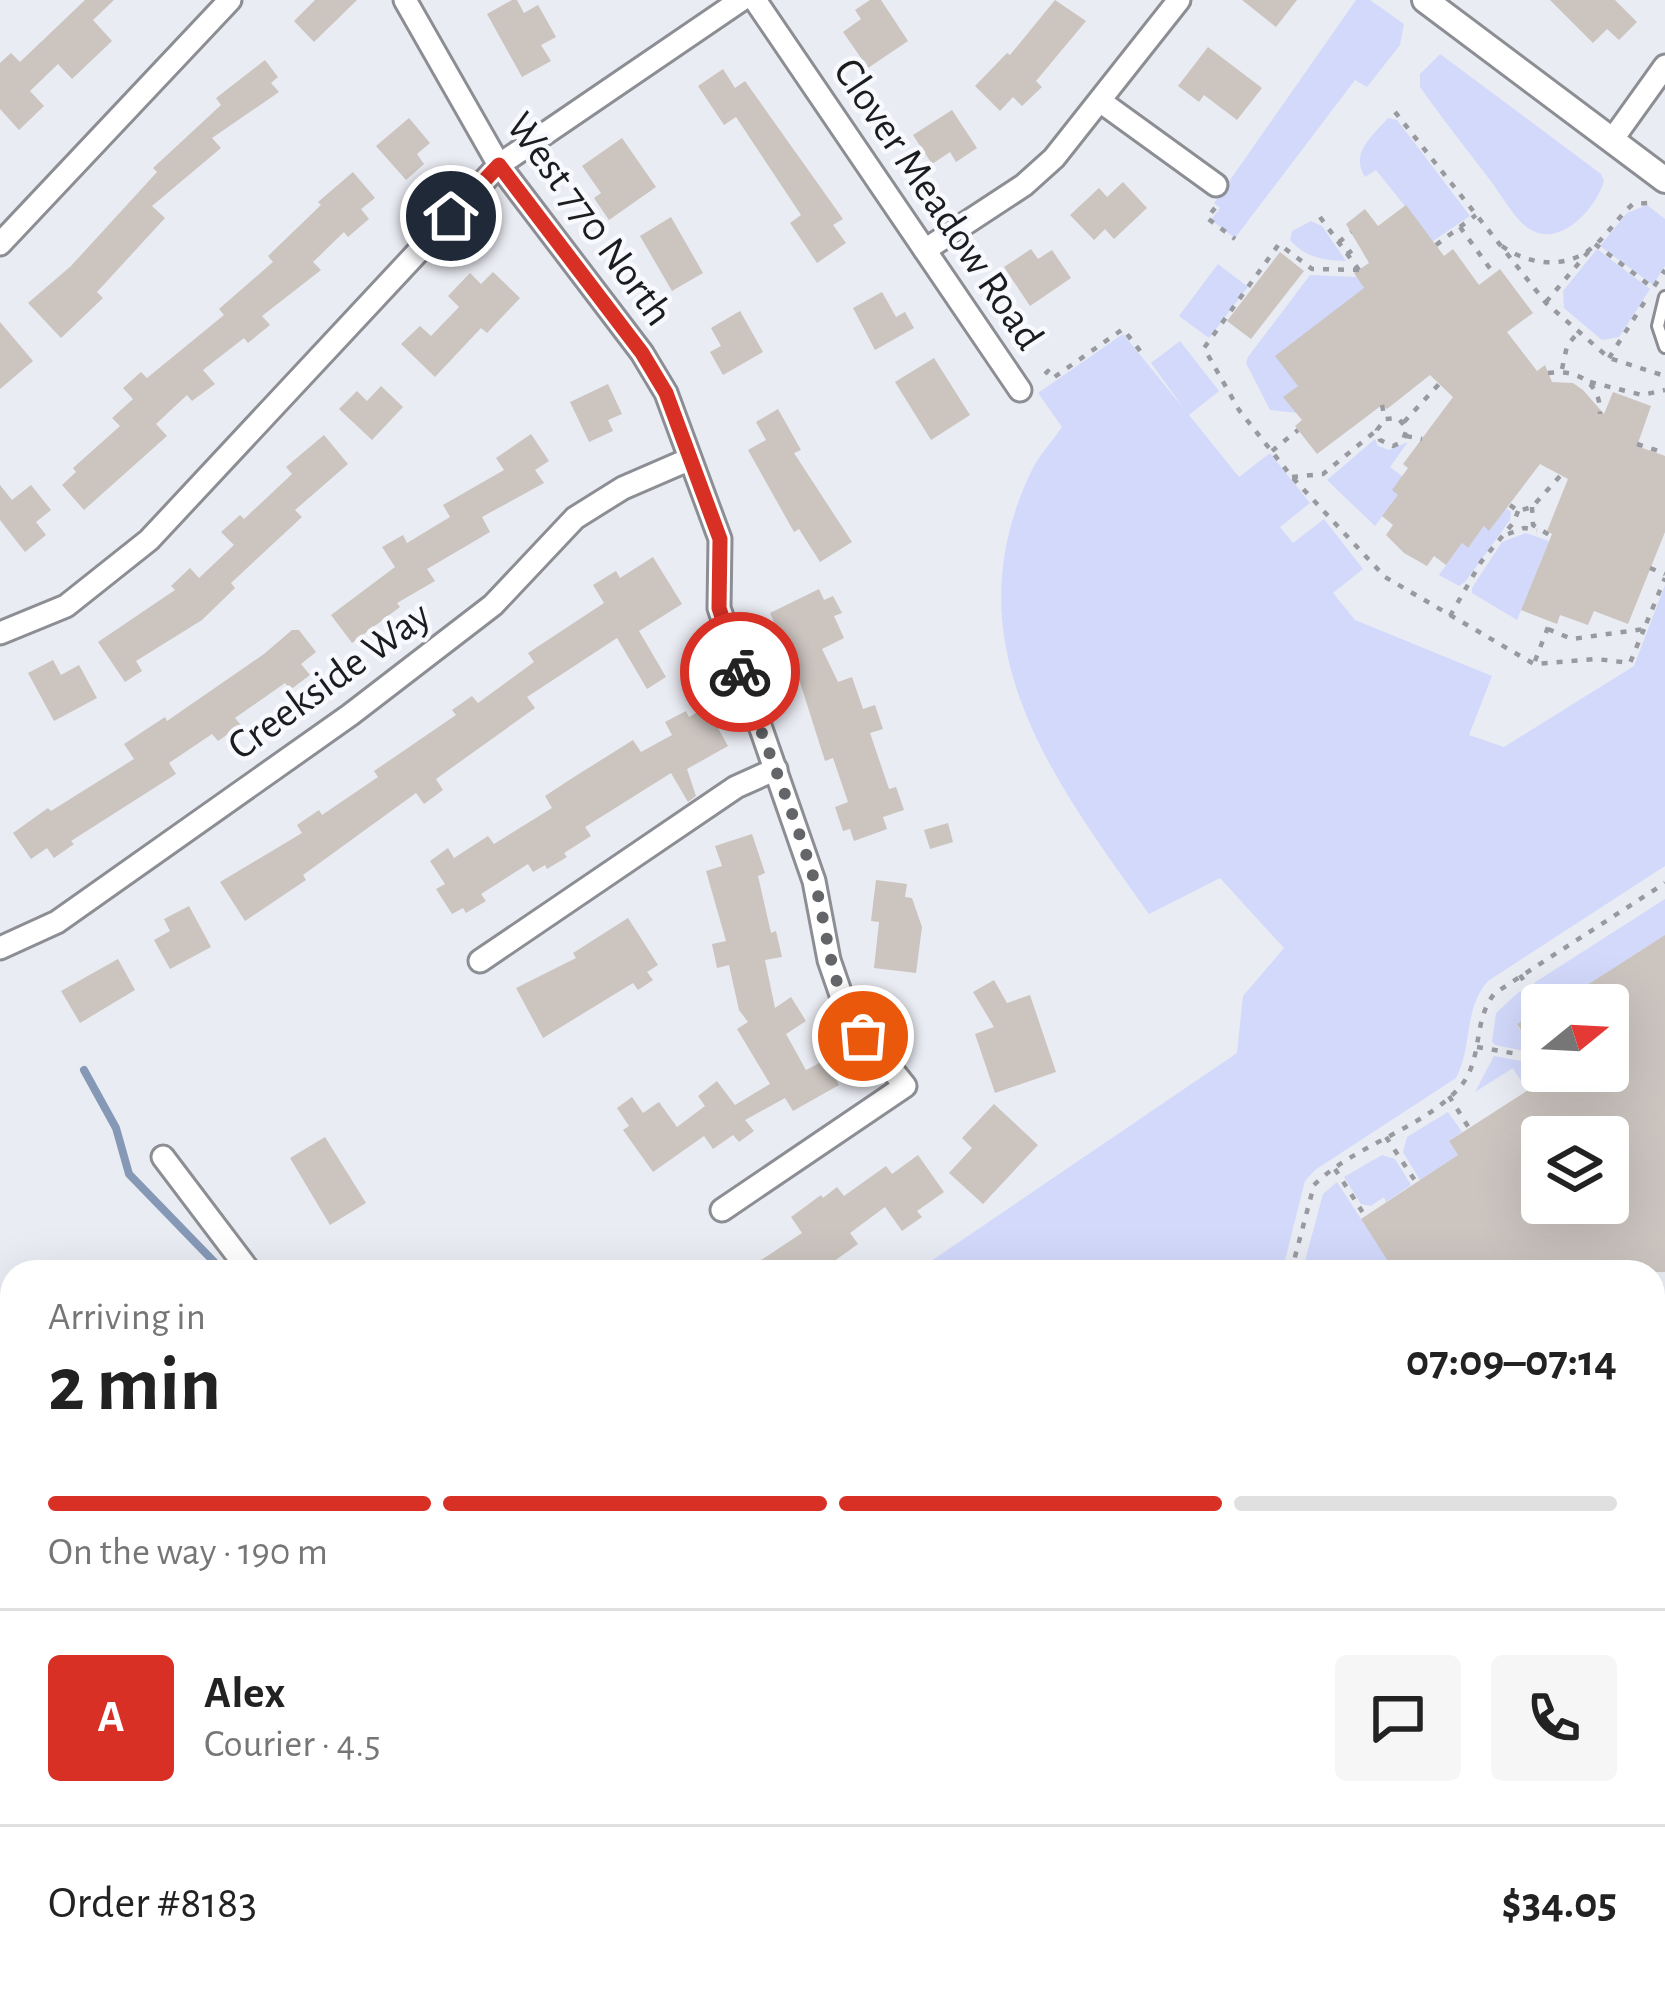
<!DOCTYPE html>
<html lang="en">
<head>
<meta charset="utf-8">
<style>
	:root { --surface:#fff; --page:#f6f6f6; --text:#222; --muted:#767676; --line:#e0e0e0; --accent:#d93025 }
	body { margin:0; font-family:"Alegreya Sans",sans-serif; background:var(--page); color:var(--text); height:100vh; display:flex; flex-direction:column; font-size:45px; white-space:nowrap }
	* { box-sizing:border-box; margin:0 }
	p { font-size:39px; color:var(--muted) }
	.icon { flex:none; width:66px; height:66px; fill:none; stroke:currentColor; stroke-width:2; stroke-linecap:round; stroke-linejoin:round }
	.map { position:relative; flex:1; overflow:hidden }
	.sheet { position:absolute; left:0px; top:1260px; width:1665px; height:744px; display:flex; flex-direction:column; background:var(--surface); border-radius:36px 36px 0 0; box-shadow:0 12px 48px #0002 }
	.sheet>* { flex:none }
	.needle { width:78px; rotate:72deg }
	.controls { position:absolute; left:1521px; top:984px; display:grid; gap:24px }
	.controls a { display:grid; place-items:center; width:108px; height:108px; border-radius:12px; background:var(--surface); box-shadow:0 12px 48px #0002; font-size:60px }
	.pin { position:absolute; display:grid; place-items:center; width:102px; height:102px; color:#fff; margin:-51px; border:6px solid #fff; border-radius:50%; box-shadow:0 3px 12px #0007 }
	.courier { position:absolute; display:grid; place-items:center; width:120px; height:120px; margin:-60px; border:9px solid #d93025; border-radius:50%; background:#fff; color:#222; box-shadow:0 3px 15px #0007 }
	.headline em { font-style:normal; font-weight:700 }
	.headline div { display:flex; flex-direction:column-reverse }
	.headline { display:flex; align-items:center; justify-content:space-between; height:204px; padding:0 48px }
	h1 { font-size:78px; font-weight:700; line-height:90px }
	.bar { display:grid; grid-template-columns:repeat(4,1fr); gap:18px 12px; align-content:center; height:144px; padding:0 48px }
	.bar i { height:15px; border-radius:9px; background:var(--line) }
	.bar .selected { background:var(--accent) }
	.bar p { grid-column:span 4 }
	.line { display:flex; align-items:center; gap:30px; padding:0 48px; border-top:3px solid var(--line) }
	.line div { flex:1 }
	.round { display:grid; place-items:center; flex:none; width:126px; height:126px; border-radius:12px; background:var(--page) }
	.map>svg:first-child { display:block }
	.green { fill:#d2d9fb }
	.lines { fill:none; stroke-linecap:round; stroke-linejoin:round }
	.stream { stroke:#8599b7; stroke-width:8 }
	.building { fill:#cbc4bf; fill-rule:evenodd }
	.service-casing { stroke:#8c8e94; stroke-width:16 }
	.minor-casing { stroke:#8c8e94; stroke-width:27 }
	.tertiary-casing { stroke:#8c8e94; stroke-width:30 }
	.path { stroke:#989a9f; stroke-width:4.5; stroke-dasharray:6 9; stroke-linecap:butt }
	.service { stroke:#fff; stroke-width:10 }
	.minor { stroke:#fff; stroke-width:21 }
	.tertiary { stroke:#fff; stroke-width:24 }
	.done { stroke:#636569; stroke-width:12; stroke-dasharray:0 21.6 }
	.route { stroke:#d93025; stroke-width:15 }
	.labels { text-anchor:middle; stroke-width:9; stroke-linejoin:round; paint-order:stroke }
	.street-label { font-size:42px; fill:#1b1c1e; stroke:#f8f9fe }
</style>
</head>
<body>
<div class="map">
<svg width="1665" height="2004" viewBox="0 0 1665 2004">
	<rect width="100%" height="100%" fill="#eaecf3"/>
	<g class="green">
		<path d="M 1356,0 L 1370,0 L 1404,24 L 1400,45 L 1367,87 L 1355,80 L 1235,238 L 1211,220 L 1220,208 L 1214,203 Z"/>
		<path d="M 1440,54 L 1601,174 L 1604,181 C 1596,208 1560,250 1528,228 C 1515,219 1503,198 1493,184 C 1469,152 1443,120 1420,87 L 1420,74 Z"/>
		<path d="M 1388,118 L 1397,120 L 1470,216 L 1433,241 L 1376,170 L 1365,177 C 1350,152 1372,137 1388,118 Z"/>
		<path d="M 1647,205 L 1665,219 L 1665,266 L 1653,285 L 1600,246 L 1627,213 Z"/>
		<path d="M 1311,221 L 1322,226 L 1346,261 C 1323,260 1306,258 1290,240 L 1292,231 Z"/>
		<path d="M 1597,249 L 1650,289 L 1619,337 L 1602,340 L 1564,308 L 1563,291 Z"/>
		<path d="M 1218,264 L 1248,287 L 1209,338 L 1179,316 Z"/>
		<path d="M 1310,275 L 1357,277 L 1364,288 L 1298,386 L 1284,397 L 1297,413 L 1270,410 L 1246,363 L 1248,357 Z"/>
		<path d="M 1123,334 L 1185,410 L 1151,363 L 1180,341 L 1219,391 L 1189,415 L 1239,477 L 1270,453 L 1310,503 L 1280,527 L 1293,543 L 1324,519 L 1363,569 L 1333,593 L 1355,620 L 1492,676 L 1469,735 L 1504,747 L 1634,666 L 1665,585 L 1665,866 L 1488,981 C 1463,1009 1473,1046 1456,1078 L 1315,1170 L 1305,1181 L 1282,1272 L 915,1272 L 1237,1053 L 1243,996 L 1284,948 L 1220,878 L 1149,914 C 1052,778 949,644 1031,472 C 1038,456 1052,442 1062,427 L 1038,393 Z"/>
		<path d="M 1375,439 L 1378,446 L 1389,450 L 1408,442 L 1390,467 L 1402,476 L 1398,495 L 1375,526 L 1327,480 Z"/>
		<path d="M 1506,508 L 1511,512 L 1510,520 L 1465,582 L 1459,586 L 1439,575 L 1462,543 L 1468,548 L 1484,526 L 1490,530 Z"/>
		<path d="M 1526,533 L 1549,541 L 1517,620 L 1472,593 L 1472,588 L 1502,542 Z"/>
		<path d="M 1665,899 L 1665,935 L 1556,1005 L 1549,1005 L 1534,983 Z"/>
		<path d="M 1520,991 L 1528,1004 L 1527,1018 L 1517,1025 L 1535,1053 L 1495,1045 L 1492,1041 L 1496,1013 Z"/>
		<path d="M 1494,1056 L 1532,1063 L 1537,1072 L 1522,1083 L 1513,1068 L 1475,1092 Z"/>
		<path d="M 1448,1112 L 1462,1132 L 1449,1141 L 1458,1155 L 1420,1180 L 1403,1152 L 1407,1137 Z"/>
		<path d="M 1382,1155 L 1395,1159 L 1411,1185 L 1386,1202 L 1384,1197 L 1371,1206 L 1361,1204 L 1344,1177 Z"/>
		<path d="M 1337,1182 L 1392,1267 L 1384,1272 L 1302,1272 L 1323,1194 Z"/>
	</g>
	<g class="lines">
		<g class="stream">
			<path d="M 84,1070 L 116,1128 L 129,1174 L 224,1272"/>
			<path d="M 0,1726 L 5,1728 L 5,1784 L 12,1788"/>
			<path d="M 118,2004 L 124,1992"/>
		</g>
	</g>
	<g class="building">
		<path d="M 85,0 L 114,0 L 93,20 L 112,41 L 72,79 L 58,64 L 30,91 L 44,106 L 19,130 L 0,109 L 0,63 L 11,53 L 20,62 Z"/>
		<path d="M 315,0 L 357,0 L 314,42 L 294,21 Z"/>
		<path d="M 512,0 L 517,0 L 524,13 L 538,5 L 556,37 L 541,45 L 551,61 L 522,77 L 487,14 Z"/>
		<path d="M 870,0 L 881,0 L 908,41 L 868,68 L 843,32 L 861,19 L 855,10 Z"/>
		<path d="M 1055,0 L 1086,21 L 1036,81 L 1042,87 L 1022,106 L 1013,97 L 1000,111 L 975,86 L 1007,53 L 1010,55 Z"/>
		<path d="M 1242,0 L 1297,0 L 1276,27 Z"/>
		<path d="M 1550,0 L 1615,0 L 1637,22 L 1619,40 L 1607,29 L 1593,43 Z"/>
		<path d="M 1208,47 L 1262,88 L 1237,120 L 1204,95 L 1199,102 L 1178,86 Z"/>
		<path d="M 265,60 L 278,77 L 271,83 L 279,92 L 212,138 L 221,148 L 152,206 L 165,218 L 97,292 L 103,298 L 61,338 L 28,303 L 71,266 L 157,172 L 153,168 L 221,105 L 216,98 Z"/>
		<path d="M 723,69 L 735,88 L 745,81 L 843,219 L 833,225 L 846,243 L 817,263 L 790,223 L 801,215 L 736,117 L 724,125 L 698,86 Z"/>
		<path d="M 952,110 L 977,148 L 956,162 L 950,152 L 932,164 L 913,135 Z"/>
		<path d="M 409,118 L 430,143 L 417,154 L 424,164 L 406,180 L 376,146 Z"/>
		<path d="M 622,138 L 656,187 L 609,220 L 594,198 L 601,193 L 582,166 Z"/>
		<path d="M 353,172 L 375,198 L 361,209 L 369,219 L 348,237 L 344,232 L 313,262 L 321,270 L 262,316 L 270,325 L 248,343 L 244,338 L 203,370 L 215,384 L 192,401 L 187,395 L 156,424 L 167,436 L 84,510 L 62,485 L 76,472 L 73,468 L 120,426 L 112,418 L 133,399 L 123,388 L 141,372 L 147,378 L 224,315 L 219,309 L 273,262 L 268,256 L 321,205 L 318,202 Z"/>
		<path d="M 1123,182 L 1147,208 L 1114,239 L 1105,229 L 1094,240 L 1070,215 L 1099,188 L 1107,197 Z"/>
		<path d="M 1406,205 L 1444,256 L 1453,249 L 1479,285 L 1500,269 L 1533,313 L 1507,332 L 1537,371 L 1545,365 L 1552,382 L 1573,383 L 1583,390 L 1604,414 L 1613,392 L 1651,406 L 1637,446 L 1665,456 L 1665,532 L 1628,624 L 1594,611 L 1588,625 L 1560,615 L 1557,624 L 1521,610 L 1552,534 L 1547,531 L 1568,479 L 1540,464 L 1489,531 L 1484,526 L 1468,548 L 1462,543 L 1446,565 L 1434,556 L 1427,566 L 1404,553 L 1386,535 L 1393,525 L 1382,516 L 1398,495 L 1392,490 L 1408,468 L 1403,464 L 1453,397 L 1430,375 L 1387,409 L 1382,405 L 1317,454 L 1295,426 L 1302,420 L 1283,397 L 1298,386 L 1275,356 L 1364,288 L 1354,273 L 1369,263 L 1346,224 L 1365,209 L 1378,226 Z"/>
		<path d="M 671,217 L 703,273 L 672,291 L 640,236 Z"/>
		<path d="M 1031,249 L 1038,259 L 1052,250 L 1071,278 L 1030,306 L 1004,267 Z"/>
		<path d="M 1280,252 L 1304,271 L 1251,339 L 1227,321 Z"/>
		<path d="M 493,272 L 520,298 L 487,333 L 481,328 L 435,377 L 401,344 L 420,326 L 431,336 L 459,307 L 448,296 L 470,273 L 481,284 Z"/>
		<path d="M 882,292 L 896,317 L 905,312 L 914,328 L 875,350 L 853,308 Z"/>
		<path d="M 740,311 L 763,352 L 723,375 L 710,352 L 721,346 L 711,328 Z"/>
		<path d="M 0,322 L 33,361 L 0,389 Z"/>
		<path d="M 934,358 L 970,415 L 931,440 L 895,382 Z"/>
		<path d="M 608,384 L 622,414 L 608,420 L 613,431 L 589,442 L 570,402 Z"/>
		<path d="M 381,386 L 403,407 L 372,440 L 339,409 L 357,391 L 367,401 Z"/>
		<path d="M 778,409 L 801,450 L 794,453 L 852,542 L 820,562 L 799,529 L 794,532 L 748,450 L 766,440 L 756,422 Z"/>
		<path d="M 531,434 L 549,461 L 535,470 L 544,483 L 482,517 L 490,532 L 427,569 L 435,581 L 397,603 L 400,607 L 352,643 L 331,615 L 395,567 L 382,547 L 403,535 L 407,543 L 450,517 L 443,505 L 504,470 L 496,458 Z"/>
		<path d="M 324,435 L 348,464 L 295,510 L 302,517 L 231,583 L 235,588 L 202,620 L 136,661 L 142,671 L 125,682 L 98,642 L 175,590 L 171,586 L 190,568 L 199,578 L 234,545 L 221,532 L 240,515 L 244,519 L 292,474 L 286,467 Z"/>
		<path d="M 0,485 L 12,500 L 31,485 L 51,510 L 36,522 L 46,535 L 25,552 L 0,520 Z"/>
		<path d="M 653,557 L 682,604 L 639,631 L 666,677 L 647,689 L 617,638 L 527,697 L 535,708 L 436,779 L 443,790 L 424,804 L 416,793 L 303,875 L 306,880 L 245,921 L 220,882 L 302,833 L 297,825 L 319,810 L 322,815 L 378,777 L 374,771 L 456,715 L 452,710 L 472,696 L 478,703 L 534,662 L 528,653 L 604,603 L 593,585 L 616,571 L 620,578 Z"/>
		<path d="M 819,589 L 824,600 L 833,596 L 842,613 L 834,616 L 844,638 L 822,649 L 838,682 L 852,677 L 863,709 L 875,705 L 883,729 L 870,733 L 889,789 L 896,787 L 904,810 L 883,817 L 887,829 L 854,841 L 850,829 L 843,831 L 835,807 L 848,802 L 833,758 L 825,761 L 798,676 L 770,613 Z"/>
		<path d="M 292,630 L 299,630 L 316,652 L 301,664 L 310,675 L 290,690 L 285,683 L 235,718 L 241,725 L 218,741 L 212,734 L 169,763 L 176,774 L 71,841 L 74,844 L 54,858 L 47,848 L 31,859 L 13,833 L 48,808 L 51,811 L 134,759 L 124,744 L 165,717 L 167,721 L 264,654 Z"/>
		<path d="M 53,660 L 61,675 L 79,665 L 97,698 L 54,721 L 28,673 Z"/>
		<path d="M 706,707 L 728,746 L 687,769 L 696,796 L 688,802 L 671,773 L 585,827 L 591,836 L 564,853 L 567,857 L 547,869 L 545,865 L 533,872 L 528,864 L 481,894 L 486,901 L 466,913 L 463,908 L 452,914 L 436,889 L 445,884 L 430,861 L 448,848 L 454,858 L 488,836 L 494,844 L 552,808 L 545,796 L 574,777 L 633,740 L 641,752 L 672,735 L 665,722 L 686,711 L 689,717 Z"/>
		<path d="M 948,823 L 953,842 L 930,849 L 924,830 Z"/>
		<path d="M 752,834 L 765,873 L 758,876 L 771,933 L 776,931 L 782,957 L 765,960 L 775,1008 L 791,997 L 806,1021 L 786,1034 L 806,1070 L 825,1060 L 839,1085 L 793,1111 L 785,1098 L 745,1120 L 754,1131 L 739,1142 L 733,1135 L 713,1149 L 704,1136 L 653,1172 L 623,1130 L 629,1126 L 617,1108 L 632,1097 L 643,1113 L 659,1102 L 677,1127 L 705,1106 L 698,1096 L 717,1081 L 735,1105 L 770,1084 L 737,1029 L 748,1022 L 739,1010 L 729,965 L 717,968 L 712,944 L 726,941 L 706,871 L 722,866 L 715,846 Z"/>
		<path d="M 876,880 L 907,884 L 905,897 L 912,898 L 922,927 L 916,973 L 874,968 L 879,922 L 871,921 Z"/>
		<path d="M 189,906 L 211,947 L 170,969 L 154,940 L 170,931 L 164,919 Z"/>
		<path d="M 628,918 L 658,965 L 647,972 L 653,980 L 638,990 L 633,983 L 543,1038 L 516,988 L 576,958 L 573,953 Z"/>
		<path d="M 1665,935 L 1665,1272 L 1395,1272 L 1361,1219 L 1458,1155 L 1449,1141 L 1558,1071 L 1608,1071 L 1608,1005 L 1556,1005 ZM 1542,1137 L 1608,1137 L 1608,1203 L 1542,1203 Z"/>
		<path d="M 118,959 L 135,990 L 80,1023 L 61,991 Z"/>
		<path d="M 994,980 L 1007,1003 L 1030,995 L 1056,1072 L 995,1093 L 975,1034 L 994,1027 L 973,992 Z"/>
		<path d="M 1542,1008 L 1542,1063 L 1517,1024 Z"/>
		<path d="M 994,1104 L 1038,1145 L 983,1204 L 949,1173 L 972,1148 L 962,1138 Z"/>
		<path d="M 325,1137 L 366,1203 L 330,1225 L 290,1158 Z"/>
		<path d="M 918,1155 L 944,1192 L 917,1211 L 922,1217 L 902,1231 L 885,1207 L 850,1233 L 858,1244 L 819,1272 L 743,1272 L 802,1233 L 791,1217 L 821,1195 L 823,1198 L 837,1187 L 844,1196 L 886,1166 L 892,1174 Z"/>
	</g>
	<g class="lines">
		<defs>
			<path id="service" d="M 1665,297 L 1658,326 L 1665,347"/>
			<g id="minor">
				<path d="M 405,0 L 499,165 L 642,353 L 666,393 L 720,539 L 719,608 L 814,881 L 829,960 L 848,1015 L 905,1086 L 722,1210"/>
				<path d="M 755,0 L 1020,390"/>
				<path d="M 1100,101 L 1216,185"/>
				<path d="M 1612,140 L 1665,66"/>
				<path d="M 0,244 L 230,0"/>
				<path d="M 925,250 L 1024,185 L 1054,158 L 1179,0"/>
				<path d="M 0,633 L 66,606 L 149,540 L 499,165 L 741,0"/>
				<path d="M 0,948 L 57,922 L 350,715 L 493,605 L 575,518 L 623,488 L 690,459"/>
				<path d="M 480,961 L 736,787 L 776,769"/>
				<path d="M 163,1157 L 250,1272"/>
				<path d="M 727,1992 L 734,2004"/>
			</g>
			<g id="tertiary">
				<path d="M 1425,0 L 1665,180"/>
				<path d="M 1653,1542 L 1665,1534"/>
				<path d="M 924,2004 L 943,1992"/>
			</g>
		</defs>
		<use href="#service" class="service-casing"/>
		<use href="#minor" class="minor-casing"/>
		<use href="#tertiary" class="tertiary-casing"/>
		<g class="path">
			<path d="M 1395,112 L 1546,303 L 1609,358 L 1665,376"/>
			<path d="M 1215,208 L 1207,218 L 1235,239"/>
			<path d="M 1320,217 L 1359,270"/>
			<path d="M 1460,227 L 1494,274"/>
			<path d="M 1339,242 L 1351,232"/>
			<path d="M 1595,244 L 1653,288 L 1665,270"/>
			<path d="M 1436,245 L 1476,215"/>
			<path d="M 1502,246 C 1528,265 1566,270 1593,247 C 1608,234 1618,217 1633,204 L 1648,203"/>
			<path d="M 1347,254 L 1357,247"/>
			<path d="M 1359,270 L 1312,269 L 1279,244 L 1204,348 L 1239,410 L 1292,477 L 1385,577 L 1534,664 L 1596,659 L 1630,663 L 1644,629"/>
			<path d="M 1546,302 L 1589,251"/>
			<path d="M 1609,358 L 1647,298"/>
			<path d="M 1562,369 L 1567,346 L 1579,331"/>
			<path d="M 1548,373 C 1577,369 1601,382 1600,414"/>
			<path d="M 1045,374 L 1048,371 L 1053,378 L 1123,329 L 1145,357"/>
			<path d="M 1590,382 L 1642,395 L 1665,390"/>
			<path d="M 1382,405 L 1385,419 L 1398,418 L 1407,429 L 1402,442 L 1393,446 L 1380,440 L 1377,430 L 1385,419"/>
			<path d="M 1404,422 L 1439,384"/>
			<path d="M 1406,436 L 1422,439"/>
			<path d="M 1637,444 L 1665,453"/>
			<path d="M 1272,451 L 1298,430"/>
			<path d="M 1292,477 L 1323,474 L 1377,430"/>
			<path d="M 1510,505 L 1518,511 L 1532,507 L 1561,475"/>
			<path d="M 1532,507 L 1533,525 L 1551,536"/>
			<path d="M 1508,534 L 1524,528 L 1537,530"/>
			<path d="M 1650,568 L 1665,574"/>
			<path d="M 1450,616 L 1481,562 L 1514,522 L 1518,511"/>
			<path d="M 1548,629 L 1572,639 L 1644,629 L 1665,578"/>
			<path d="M 1535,661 L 1550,622"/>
			<path d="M 1520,975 L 1539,1004"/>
			<path d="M 1477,1047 L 1535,1057 L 1542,1068"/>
			<path d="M 1544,1071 L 1548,1078"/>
			<path d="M 1449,1096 L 1469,1128"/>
			<path d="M 1386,1137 L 1416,1182"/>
			<path d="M 1335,1169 L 1365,1216"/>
			<path d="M 1291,1272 L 1314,1185 C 1354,1145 1423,1129 1460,1087 C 1484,1059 1472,1020 1495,993 L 1665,883"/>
			<path d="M 1655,1328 L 1665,1345"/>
			<path d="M 1653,1340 L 1659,1307 L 1665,1303"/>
			<path d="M 1653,1356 L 1665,1348"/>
		</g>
		<use href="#service" class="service"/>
		<use href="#minor" class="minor"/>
		<use href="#tertiary" class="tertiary"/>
	</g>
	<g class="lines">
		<path class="done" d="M 740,672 C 763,740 792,807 813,876 C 829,931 828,988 863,1036"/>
		<path class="route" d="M 451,216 L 499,165 L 642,353 L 666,393 L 720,539 L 719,608 L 740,672"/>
	</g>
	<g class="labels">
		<g class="street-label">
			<text transform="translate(940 203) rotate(56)" y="15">Clover Meadow Road</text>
			<text transform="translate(591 218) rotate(54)" y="15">West 770 North</text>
			<text transform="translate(328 679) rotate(-36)" y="15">Creekside Way</text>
		</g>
	</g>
</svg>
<div class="controls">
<a><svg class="needle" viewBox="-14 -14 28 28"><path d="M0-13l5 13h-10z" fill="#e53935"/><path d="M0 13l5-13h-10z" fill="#767676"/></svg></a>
<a><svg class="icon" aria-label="layers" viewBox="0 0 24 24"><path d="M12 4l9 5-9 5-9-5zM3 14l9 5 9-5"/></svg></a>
</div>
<div class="pin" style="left:863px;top:1036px;background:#ea580c"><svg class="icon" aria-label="bag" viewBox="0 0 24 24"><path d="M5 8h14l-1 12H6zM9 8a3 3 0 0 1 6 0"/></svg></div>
<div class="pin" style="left:451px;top:216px;background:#1f2937"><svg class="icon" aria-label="home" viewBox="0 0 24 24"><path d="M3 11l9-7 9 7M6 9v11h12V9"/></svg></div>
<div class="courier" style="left:740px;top:672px"><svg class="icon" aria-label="bike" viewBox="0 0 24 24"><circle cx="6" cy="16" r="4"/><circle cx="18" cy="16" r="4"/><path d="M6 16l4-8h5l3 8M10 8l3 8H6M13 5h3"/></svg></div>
<section class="sheet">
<div class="headline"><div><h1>2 min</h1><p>Arriving in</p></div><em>07:09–07:14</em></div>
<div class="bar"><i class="selected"></i><i class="selected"></i><i class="selected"></i><i></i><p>On the way · 190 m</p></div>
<div class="line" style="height:216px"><b class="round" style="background:var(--accent);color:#fff">A</b><div><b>Alex</b><p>Courier · 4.5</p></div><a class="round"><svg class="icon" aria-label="chat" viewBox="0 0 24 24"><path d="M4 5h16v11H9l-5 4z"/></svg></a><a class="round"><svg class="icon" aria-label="phone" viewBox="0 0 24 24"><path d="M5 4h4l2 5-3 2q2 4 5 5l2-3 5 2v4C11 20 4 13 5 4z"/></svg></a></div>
<div class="line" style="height:156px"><div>Order #8183</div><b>$34.05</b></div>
</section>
</div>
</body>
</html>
